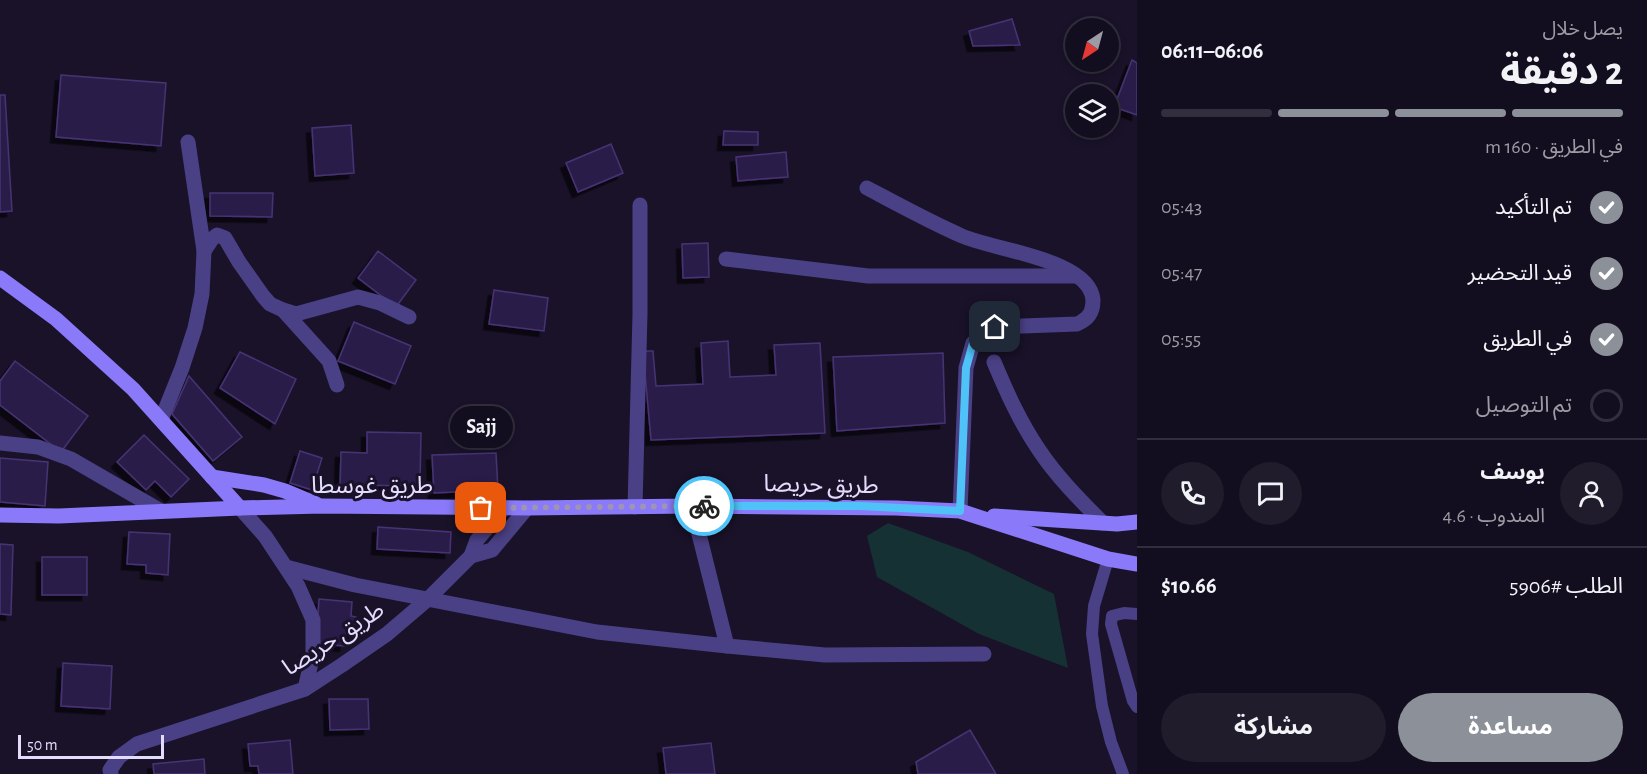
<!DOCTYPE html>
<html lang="ar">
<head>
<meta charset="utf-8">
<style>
	:root { --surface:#130e1f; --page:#201c2c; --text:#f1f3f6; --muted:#9d9ca4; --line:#322e3d; --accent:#8c9099 }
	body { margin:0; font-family:"Alegreya Sans","Noto Sans Arabic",sans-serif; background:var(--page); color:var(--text); direction:rtl; height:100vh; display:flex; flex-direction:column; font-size:22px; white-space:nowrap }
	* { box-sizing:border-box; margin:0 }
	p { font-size:20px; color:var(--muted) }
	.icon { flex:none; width:33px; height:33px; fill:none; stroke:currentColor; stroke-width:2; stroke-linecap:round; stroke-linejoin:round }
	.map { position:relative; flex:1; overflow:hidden; direction:ltr }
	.drawer { display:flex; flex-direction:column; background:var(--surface); width:510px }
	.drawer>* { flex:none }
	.needle { width:39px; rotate:216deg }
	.tools { position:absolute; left:1065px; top:18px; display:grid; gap:12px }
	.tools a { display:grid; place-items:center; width:54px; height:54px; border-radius:50%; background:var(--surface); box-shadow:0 3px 9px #0003,0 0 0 2px var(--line); font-size:30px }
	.scale { position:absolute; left:18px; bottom:15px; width:146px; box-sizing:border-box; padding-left:6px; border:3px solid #e4dcfd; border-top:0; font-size:16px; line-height:21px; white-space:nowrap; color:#e4dcfd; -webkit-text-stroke:4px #191229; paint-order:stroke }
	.pin { position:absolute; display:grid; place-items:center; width:51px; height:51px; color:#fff; margin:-26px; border-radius:12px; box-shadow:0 3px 9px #0006 }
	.courier { position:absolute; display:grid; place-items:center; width:60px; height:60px; margin:-30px; border:4px solid #4fc3f7; border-radius:50%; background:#fff; color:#222; box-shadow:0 2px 8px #0007 }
	.bubble { position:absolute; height:42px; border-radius:21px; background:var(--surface); box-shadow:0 3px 9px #0003,0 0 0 2px var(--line); font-size:20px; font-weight:700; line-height:42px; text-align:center; direction:rtl }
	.overview em { font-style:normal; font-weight:700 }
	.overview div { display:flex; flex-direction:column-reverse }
	.overview { display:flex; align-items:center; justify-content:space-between; height:102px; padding:0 24px }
	h1 { font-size:39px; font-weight:700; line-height:45px }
	.bar { display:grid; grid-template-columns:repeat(4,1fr); gap:9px 6px; align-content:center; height:72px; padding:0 24px }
	.bar i { height:8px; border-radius:4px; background:var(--line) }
	.bar .current { background:var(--accent) }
	.bar p { grid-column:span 4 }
	.line { display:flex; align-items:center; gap:15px; padding:0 24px; border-top:2px solid var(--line) }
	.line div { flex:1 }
	.round { display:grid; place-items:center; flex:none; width:63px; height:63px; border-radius:32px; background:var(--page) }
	ol { padding:0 24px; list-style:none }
	li { display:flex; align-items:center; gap:18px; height:66px }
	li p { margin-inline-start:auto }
	li .icon { padding:6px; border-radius:50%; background:var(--accent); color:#fff; stroke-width:4 }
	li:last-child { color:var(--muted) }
	li i { width:33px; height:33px; border:3px solid var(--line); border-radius:50% }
	.button { display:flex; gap:12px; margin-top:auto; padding:12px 24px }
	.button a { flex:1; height:69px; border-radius:36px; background:var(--accent); color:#fff; font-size:24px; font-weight:700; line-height:69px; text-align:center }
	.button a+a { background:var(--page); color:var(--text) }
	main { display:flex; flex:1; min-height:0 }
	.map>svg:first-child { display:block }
	.green { fill:#163133 }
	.building { fill:#2c1f49; stroke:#473374; stroke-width:1.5; filter:url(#shadow) }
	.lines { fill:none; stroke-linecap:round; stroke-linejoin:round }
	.lane { stroke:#4a4085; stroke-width:12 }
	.street { stroke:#4a4085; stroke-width:15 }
	.secondary { stroke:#8a79f8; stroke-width:15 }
	.done { stroke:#9d95b3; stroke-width:6; stroke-dasharray:0 10.8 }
	.route { stroke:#4fc3f7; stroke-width:8 }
	.labels { text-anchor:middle; stroke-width:6; stroke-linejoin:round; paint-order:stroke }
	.street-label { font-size:24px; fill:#e4dcfd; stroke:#191229 }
</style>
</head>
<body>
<main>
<section class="drawer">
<div class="overview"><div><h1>2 دقيقة</h1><p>يصل خلال</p></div><em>06:06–06:11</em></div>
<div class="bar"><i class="current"></i><i class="current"></i><i class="current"></i><i></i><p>في الطريق · 160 m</p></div>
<ol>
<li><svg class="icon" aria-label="check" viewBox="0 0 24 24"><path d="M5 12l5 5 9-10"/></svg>تم التأكيد<p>05:43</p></li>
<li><svg class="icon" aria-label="check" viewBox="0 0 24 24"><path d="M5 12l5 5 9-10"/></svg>قيد التحضير<p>05:47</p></li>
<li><svg class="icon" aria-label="check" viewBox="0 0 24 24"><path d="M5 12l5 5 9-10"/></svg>في الطريق<p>05:55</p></li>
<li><i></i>تم التوصيل</li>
</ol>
<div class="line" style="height:108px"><a class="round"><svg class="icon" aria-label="person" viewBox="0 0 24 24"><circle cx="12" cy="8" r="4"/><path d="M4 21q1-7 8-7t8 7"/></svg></a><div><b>يوسف</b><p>المندوب · 4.6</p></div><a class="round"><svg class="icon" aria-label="chat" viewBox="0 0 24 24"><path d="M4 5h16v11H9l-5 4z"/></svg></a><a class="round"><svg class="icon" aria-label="phone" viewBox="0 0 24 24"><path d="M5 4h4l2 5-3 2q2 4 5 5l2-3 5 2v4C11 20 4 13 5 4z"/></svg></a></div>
<div class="line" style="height:78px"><div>الطلب #5906</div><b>$10.66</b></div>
<div class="button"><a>مساعدة</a><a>مشاركة</a></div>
</section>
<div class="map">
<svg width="1137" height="774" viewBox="0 0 1137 774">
	<defs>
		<filter id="shadow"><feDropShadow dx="-5.5" dy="5.5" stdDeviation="0" flood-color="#0009"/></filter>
	</defs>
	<rect width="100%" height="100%" fill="#191229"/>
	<path class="green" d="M 888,523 L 968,552 L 1054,594 L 1068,668 L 979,634 L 877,577 L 867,536 Z"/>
	<g class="building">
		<path d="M 1012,19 L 1020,45 L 973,46 L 969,31 Z"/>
		<path d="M 1132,60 L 1137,63 L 1137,115 L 1114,107 Z"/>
		<path d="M 61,75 L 166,83 L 161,146 L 56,137 Z"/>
		<path d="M 0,95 L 5,95 L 12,211 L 0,212 Z"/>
		<path d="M 351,125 L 354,173 L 315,176 L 312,128 Z"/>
		<path d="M 724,131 L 758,132 L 758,145 L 723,145 Z"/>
		<path d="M 611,144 L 623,173 L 578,192 L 566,163 Z"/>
		<path d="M 786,152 L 788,177 L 738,181 L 736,157 Z"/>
		<path d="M 210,193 L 273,193 L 272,217 L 210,216 Z"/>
		<path d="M 708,243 L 709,277 L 683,278 L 682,244 Z"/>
		<path d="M 378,251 L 416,280 L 396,307 L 358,278 Z"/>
		<path d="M 494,290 L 548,298 L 544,331 L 489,324 Z"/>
		<path d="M 354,322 L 411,346 L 395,384 L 338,361 Z"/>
		<path d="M 728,341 L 730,377 L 776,375 L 774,345 L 820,343 L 825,433 L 651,440 L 643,351 L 653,351 L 656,386 L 703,384 L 701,343 Z"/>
		<path d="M 240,352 L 296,379 L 275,424 L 220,388 Z"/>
		<path d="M 943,353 L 945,423 L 837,431 L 833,357 Z"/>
		<path d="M 15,361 L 88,416 L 61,452 L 0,405 L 0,381 Z"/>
		<path d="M 189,376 L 242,437 L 213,461 L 172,414 Z"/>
		<path d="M 367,432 L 421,433 L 420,486 L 340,485 L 341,452 L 367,453 Z"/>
		<path d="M 144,435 L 189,479 L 171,497 L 155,481 L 146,490 L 117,462 Z"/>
		<path d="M 300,451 L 322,458 L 312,490 L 290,483 Z"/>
		<path d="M 496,453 L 498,490 L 434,493 L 432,455 Z"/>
		<path d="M 0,458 L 48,462 L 45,506 L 0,502 Z"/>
		<path d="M 378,527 L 451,532 L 450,553 L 377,549 Z"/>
		<path d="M 129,532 L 170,534 L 168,575 L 146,573 L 146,565 L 127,564 Z"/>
		<path d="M 0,544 L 13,545 L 11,615 L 0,614 Z"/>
		<rect x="42" y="557" width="45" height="38"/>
		<path d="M 319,599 L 352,602 L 351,616 L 356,617 L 354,632 L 346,632 L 345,646 L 316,644 Z"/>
		<path d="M 63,663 L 112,666 L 110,709 L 61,706 Z"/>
		<path d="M 329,699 L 368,699 L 369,729 L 330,730 Z"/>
		<path d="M 970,730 L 996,774 L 918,774 L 916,762 Z"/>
		<path d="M 290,740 L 293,774 L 259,774 L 258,766 L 250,766 L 248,744 Z"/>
		<path d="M 711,743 L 715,774 L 666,774 L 663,748 Z"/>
		<path d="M 204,759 L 205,774 L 154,774 L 153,764 Z"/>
	</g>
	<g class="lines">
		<g class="lane">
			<path d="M 1108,559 L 1094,606 L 1092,634 L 1102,706 L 1111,742 L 1123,774"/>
			<path d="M 1137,614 L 1124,613 L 1112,616 L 1111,624 L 1133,701 L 1137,707"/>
		</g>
		<g class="street">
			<path d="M 867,188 C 899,205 930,222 962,236 C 993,250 1090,259 1093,300 C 1093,313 1088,319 1077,324 L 995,327 L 973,343 L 966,368 L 960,511"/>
			<path d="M 204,251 L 212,239 L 217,235 L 225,238 L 239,262 L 263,296 L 270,304 L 283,310 L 296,314 L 358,297 L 380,303 L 409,317"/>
			<path d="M 726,259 L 868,276 L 1076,276"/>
			<path d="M 283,310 L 329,361 L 337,385"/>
			<path d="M 994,362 C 1007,393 1020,422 1039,450 C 1057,477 1080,500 1103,523"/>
			<path d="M 161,420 L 182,368 L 195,328 L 202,294 L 204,251 L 188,142"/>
			<path d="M 0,443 L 38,447 L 71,459 L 161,511"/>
			<path d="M 635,507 L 640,314 L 640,205"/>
			<path d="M 240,508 L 265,536 L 298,586 L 313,620 L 313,654 L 305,689"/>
			<path d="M 471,556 L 492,550 L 527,508"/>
			<path d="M 286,567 L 355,585 L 597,632 L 727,646 L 692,506"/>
			<path d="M 727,646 L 825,655 L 984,654"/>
			<path d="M 111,774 L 110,770 L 119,757 L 137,744 L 305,689 L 342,665 L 387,634 L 428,599 L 471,556 L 477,540 L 504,508"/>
		</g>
		<g class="secondary">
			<path d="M 0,278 L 56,319 L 133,389 L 240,508"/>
			<path d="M 212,477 L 264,485 L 285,491 L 316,504"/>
			<path d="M 0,515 L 59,516 L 240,508 L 322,506 L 527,508 L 692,506 L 896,508 L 960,511 L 1108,559 L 1137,564"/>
			<path d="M 994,516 L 1117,524 L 1137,522"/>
		</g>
	</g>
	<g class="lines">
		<path class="done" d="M 481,508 L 704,506"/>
		<path class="route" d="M 704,506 L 860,506 L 960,511 L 966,368 L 973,343 L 995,327"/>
	</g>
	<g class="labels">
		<g class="street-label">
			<text transform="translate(821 484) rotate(1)" y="8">طريق حريصا</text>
			<text x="372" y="493">طريق غوسطا</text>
			<text transform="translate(333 638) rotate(-33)" y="8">طريق حريصا</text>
		</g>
	</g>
</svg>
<div class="tools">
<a><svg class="needle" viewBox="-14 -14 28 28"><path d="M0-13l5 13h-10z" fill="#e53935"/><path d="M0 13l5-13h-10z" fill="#9d9ca4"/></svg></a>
<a><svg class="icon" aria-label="layers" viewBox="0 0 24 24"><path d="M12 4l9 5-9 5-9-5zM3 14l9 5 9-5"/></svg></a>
</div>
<div class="scale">50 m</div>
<div class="pin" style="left:481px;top:508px;background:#ea580c"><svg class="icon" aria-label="bag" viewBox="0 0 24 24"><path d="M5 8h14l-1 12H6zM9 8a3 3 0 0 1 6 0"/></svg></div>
<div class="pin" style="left:995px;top:327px;background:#1f2937"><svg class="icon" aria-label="home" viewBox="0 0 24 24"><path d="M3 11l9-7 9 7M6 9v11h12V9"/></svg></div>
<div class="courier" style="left:704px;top:506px"><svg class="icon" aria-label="bike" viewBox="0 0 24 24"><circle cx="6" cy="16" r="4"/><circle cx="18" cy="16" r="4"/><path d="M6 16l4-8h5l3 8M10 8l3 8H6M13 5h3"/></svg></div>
<div class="bubble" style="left:450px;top:406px;width:63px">Sajj</div>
</div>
</main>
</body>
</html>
